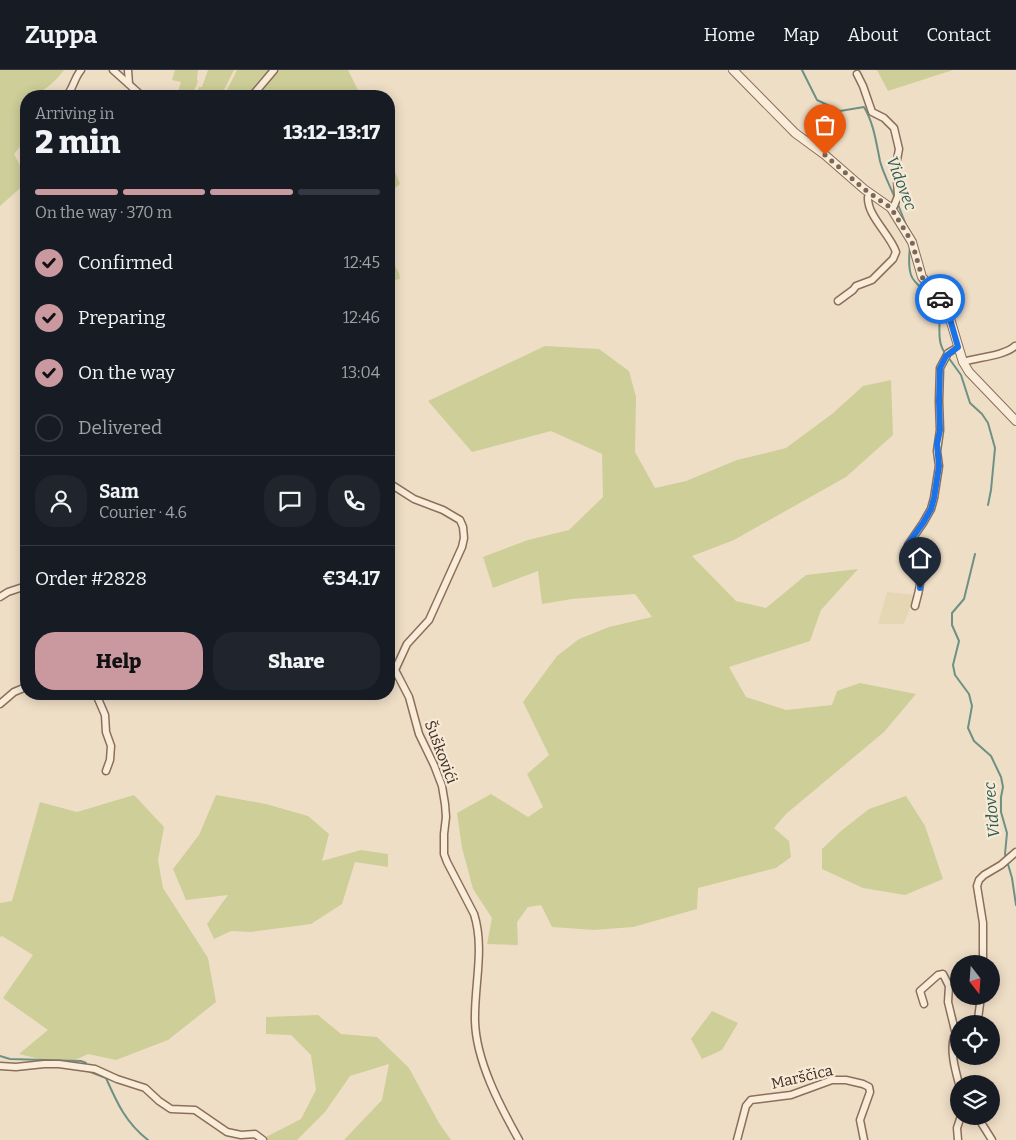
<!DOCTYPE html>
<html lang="en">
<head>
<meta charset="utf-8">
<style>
	:root { --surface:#171b24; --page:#20242c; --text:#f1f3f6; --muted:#9ea1a6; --line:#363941; --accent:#ca99a0 }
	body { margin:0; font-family:Bitter,serif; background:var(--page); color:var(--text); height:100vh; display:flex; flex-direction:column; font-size:19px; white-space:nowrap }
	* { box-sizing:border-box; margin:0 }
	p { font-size:16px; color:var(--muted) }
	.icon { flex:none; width:28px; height:28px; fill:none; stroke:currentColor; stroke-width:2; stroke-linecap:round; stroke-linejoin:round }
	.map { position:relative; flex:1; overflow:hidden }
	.drawer { position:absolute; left:20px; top:20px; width:375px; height:610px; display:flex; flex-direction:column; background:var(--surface); border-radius:20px; box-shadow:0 2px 12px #0003 }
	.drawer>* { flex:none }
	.needle { width:32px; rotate:163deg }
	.tools { position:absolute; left:950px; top:885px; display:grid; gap:10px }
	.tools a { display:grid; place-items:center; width:50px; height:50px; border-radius:50%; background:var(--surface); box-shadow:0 2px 12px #0003; font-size:25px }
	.pin { position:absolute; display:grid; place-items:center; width:42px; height:42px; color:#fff; margin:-51px -21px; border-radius:50% 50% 50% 0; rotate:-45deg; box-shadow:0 0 5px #0007 }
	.pin .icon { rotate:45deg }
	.courier { position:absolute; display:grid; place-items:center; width:50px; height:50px; margin:-25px; border:4px solid #1a73e8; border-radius:50%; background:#fff; color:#222; box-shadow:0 1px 6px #0007 }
	.overview em { font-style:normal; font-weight:800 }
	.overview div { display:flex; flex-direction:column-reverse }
	.overview { display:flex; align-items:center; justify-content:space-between; height:85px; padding:0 15px }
	h1 { font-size:32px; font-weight:800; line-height:38px }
	.bar { display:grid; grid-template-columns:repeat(4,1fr); gap:8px 5px; align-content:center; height:60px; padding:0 15px }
	.bar i { height:6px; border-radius:4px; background:var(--line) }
	.bar .selected { background:var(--accent) }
	.bar p { grid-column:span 4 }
	.line { display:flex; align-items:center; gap:12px; padding:0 15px; border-top:1px solid var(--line) }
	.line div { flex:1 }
	.round { display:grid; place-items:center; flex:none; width:52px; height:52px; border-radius:20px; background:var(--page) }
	ol { padding:0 15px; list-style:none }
	li { display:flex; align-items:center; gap:15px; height:55px }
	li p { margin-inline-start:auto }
	li .icon { padding:5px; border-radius:50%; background:var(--accent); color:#111; stroke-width:4 }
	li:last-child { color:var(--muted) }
	li i { width:28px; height:28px; border:2px solid var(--line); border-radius:50% }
	.action { display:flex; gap:10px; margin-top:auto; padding:10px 15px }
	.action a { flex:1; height:58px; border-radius:20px; background:var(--accent); color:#111; font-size:20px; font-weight:800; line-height:58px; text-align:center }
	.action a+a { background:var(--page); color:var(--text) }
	header { display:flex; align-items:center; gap:30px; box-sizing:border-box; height:70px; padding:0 25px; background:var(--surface); border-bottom:1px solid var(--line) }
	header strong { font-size:24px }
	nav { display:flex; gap:28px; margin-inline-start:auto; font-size:18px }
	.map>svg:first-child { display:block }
	.farmland { fill:#e5d7b3 }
	.green { fill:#cece99 }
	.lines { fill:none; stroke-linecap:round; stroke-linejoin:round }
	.stream { stroke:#6d9184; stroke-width:2 }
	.minor-casing { stroke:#8b6f5b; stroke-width:9 }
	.tertiary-casing { stroke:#8b6f5b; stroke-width:10 }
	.minor { stroke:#f9ecd9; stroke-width:6 }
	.tertiary { stroke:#f9ecd9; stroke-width:8 }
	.done { stroke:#7a6859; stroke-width:5; stroke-dasharray:0 9 }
	.route { stroke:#1a73e8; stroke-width:6 }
	.labels { text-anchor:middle; stroke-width:4.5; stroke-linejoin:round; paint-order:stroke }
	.street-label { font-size:15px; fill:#3b291f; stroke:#f6e9d5 }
	.water-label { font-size:16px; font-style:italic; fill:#2e5a52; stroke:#f6e9d5 }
</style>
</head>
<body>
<header>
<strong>Zuppa</strong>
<nav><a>Home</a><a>Map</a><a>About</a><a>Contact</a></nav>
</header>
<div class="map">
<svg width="1016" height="1070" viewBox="0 0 1016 1070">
	<rect width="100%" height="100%" fill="#efdec6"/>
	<path class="farmland" d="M 887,522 L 915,525 L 904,554 L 878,554 Z"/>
	<g class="green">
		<path d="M 0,0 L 64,0 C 56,11 40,26 26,26 L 25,71 L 14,84 L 26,107 L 26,113 L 0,136 Z"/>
		<path d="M 175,0 L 198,0 L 197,9 L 198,11 L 192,26 L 177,26 L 181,12 L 172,10 Z"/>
		<path d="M 208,0 L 234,0 L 221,26 L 195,26 L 199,17 L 202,17 Z"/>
		<path d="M 237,0 L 348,0 L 361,26 L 224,26 Z"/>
		<path d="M 877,0 L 953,0 L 888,21 Z"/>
		<path d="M 389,87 L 400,114 L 389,123 Z"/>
		<path d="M 389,186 L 399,203 L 400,209 L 389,211 Z"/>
		<path d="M 545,276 L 599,279 L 629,301 L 636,327 L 635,382 L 655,418 L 686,411 L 737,390 L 786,378 L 832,344 L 863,316 L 891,310 L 893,365 L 846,407 L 734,470 L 692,486 L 736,531 L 766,538 L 806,505 L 858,499 L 821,540 L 810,571 L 729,597 L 746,627 L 786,640 L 832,635 L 837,621 L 860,613 L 916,624 L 884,662 L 786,744 L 774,758 L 789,771 L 791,787 L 776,798 L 698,818 L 697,839 L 633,857 L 594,860 L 552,857 L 541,835 L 528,837 L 517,852 L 518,875 L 487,874 L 492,848 L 473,819 L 462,778 L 457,743 L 491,724 L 528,747 L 543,737 L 527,704 L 549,685 L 523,632 L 557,586 L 579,569 L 609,557 L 652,547 L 635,524 L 572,529 L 542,534 L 538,501 L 493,518 L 483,487 L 528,470 L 569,460 L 603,427 L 602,384 L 551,361 L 472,382 L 428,331 Z"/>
		<path d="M 134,725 L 164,757 L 158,790 L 163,818 L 208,888 L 216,932 L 168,970 L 116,990 L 88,984 L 75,990 L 40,989 L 19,984 L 48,960 L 3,928 L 33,885 L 2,866 L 0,867 L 0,833 L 12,831 L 40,732 L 77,742 Z"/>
		<path d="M 216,725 L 266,734 L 308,746 L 329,764 L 322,791 L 361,780 L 388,784 L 388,797 L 355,792 L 342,834 L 311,854 L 251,862 L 231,861 L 214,869 L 207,854 L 228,825 L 186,830 L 173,799 L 199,765 Z"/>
		<path d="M 906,726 L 925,756 L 943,809 L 905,825 L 863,818 L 822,799 L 822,779 L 841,761 L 869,739 Z"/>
		<path d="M 712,941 L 738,953 L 722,980 L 702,989 L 691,969 Z"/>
		<path d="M 318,945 L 341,964 L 377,967 L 409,998 L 439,1053 L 451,1070 L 344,1070 L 382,1030 L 389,994 L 350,1006 L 325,1042 L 297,1070 L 267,1070 L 266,1067 L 301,1049 L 316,1020 L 311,985 L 291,965 L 266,964 L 266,947 Z"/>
	</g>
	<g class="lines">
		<g class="stream">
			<path d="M 802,0 L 817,30 L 840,41 L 864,37 C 874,54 876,72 880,91 C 883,103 890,116 895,128"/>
			<path d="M 897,132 L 908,160"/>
			<path d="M 910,177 C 909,186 908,196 911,205 C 915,218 935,223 939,241 C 941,254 936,271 945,283"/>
			<path d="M 948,287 L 961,305 L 970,333 L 982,344 L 988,353 L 995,378 L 991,420 L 988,435"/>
			<path d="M 975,484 L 964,529 L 952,543 L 952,555 L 959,571 L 953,595 L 955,605 L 969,624 L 972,636 L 968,658 L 974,671 L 991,686 L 1001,707 L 1003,717 L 1001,727 L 1001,742 L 1007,763 L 1005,784 L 1012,808 L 1016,835"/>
			<path d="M 0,986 L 10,989 L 81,991 L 86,993"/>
			<path d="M 88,1001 L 106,1008 C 117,1033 126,1053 148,1070"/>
		</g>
		<defs>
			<g id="minor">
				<path d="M 113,0 L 142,26"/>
				<path d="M 128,0 L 129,14"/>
				<path d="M 857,4 L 863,16 L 872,42 L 884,48 L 894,58 L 899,79 L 896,95 L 898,126 L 894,136 L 891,138"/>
				<path d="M 66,26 C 73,20 74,8 81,0"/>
				<path d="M 252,26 L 274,0"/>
				<path d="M 838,231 L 853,220 L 856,216 L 872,210 L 893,189 L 896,182 C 890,164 867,146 868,127 L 871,124"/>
				<path d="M 963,292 C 979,287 1004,286 1015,276"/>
				<path d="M 389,413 L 414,429 L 443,440 L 460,450 L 463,457 L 464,468 L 462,477 L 429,550 L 407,574 L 395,600 L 409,627 L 419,664 L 434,695 L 442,716 L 445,734 L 446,747 L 444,764 L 444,784 L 447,792 L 474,844 C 485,878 474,916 475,951 C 476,991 500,1036 519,1070"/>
				<path d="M 0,527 L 8,522 L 26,516"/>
				<path d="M 915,536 C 917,527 921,517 920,508 C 919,495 907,489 908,475 L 923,453 L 931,439 L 934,428 L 939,396 L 937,381 L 940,360 L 939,331 L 940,298 L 948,283 L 958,277"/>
				<path d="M 96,624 L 105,645 L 106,662 L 111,676 L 110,690 L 106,701"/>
				<path d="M 0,634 L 14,622 L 26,617"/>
				<path d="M 983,894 L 983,853 L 977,816 L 979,810 L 984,805 L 1001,795 L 1016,782"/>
				<path d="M 924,934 L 920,921 L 938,905 L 943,904 L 949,916 L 948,932 L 956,965"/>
				<path d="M 975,954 L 978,949 L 981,926"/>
				<path d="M 959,964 L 954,967 C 950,981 955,999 959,1014"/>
				<path d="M 0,996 L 16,997 L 44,994 L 59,994 L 95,999 L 117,1009 L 145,1018 L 159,1031 L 171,1039 L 195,1040 L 227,1062 L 241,1065 L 255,1064 L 263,1070"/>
				<path d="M 977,1046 L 992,1070"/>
				<path d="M 737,1070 L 746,1036 L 751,1030 L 791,1025 L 832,1010 L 846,1010 L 863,1014 L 869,1017 L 870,1022 L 860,1050 L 864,1070"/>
				<path d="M 958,1070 L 957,1058 L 961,1046"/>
			</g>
			<path id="tertiary" d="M 733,0 L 795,63 L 825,85 L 864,119 L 891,138 L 912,172 L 922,207 L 942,230 L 948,242 L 963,292 L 969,302 L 1016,351"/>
		</defs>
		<use href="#minor" class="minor-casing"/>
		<use href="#tertiary" class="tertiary-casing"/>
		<use href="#minor" class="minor"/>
		<use href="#tertiary" class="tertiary"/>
	</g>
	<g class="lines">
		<path class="done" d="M 825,85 L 864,119 L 891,138 L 912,172 L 922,207 L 940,229"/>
		<path class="route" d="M 920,518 L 920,507 L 908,485 L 908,474 L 923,453 L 931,439 L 934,428 L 939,396 L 937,374 L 940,360 L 939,331 L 940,298 L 946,286 L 958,277 L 948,242 L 940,229"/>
	</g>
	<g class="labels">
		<g class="street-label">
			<text transform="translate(441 682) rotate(69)" y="5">Šuškovići</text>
			<text transform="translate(802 1007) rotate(-13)" y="5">Marščica</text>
		</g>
		<g class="water-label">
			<text transform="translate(902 113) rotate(69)" y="6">Vidovec</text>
			<text transform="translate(991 740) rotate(-95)" y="6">Vidovec</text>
		</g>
	</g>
</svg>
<div class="tools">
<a><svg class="needle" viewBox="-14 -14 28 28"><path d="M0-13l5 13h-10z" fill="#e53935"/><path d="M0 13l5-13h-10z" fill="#9ea1a6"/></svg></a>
<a><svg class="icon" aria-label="locate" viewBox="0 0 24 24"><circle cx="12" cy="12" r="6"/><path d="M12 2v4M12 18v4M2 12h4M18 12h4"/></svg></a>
<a><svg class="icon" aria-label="layers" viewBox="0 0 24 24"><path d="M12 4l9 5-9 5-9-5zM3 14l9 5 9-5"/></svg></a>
</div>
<div class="pin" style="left:825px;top:85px;background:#ea580c"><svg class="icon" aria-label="bag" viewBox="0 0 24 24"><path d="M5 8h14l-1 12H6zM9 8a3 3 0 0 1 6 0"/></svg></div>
<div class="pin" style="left:920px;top:518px;background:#1f2937"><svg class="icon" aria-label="home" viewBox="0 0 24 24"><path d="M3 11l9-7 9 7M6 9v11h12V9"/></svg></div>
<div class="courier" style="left:940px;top:229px"><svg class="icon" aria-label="car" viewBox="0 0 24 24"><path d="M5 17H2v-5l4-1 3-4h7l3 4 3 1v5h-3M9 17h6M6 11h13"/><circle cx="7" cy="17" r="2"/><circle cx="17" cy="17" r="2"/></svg></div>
<section class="drawer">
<div class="overview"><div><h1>2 min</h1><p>Arriving in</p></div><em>13:12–13:17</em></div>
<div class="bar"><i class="selected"></i><i class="selected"></i><i class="selected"></i><i></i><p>On the way · 370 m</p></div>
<ol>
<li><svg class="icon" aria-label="check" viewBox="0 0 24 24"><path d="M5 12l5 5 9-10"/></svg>Confirmed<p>12:45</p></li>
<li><svg class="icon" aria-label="check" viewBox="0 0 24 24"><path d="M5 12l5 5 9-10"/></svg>Preparing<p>12:46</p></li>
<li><svg class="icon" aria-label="check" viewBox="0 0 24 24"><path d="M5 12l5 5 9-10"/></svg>On the way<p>13:04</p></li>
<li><i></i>Delivered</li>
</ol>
<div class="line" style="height:90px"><a class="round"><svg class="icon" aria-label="person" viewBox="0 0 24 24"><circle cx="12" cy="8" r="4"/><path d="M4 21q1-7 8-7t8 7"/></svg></a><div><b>Sam</b><p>Courier · 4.6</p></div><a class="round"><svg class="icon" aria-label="chat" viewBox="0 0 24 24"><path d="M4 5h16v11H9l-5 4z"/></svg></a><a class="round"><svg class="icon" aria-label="phone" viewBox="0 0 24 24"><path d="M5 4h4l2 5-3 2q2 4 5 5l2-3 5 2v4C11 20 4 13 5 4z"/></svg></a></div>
<div class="line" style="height:65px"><div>Order #2828</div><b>€34.17</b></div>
<div class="action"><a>Help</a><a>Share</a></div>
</section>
</div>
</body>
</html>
